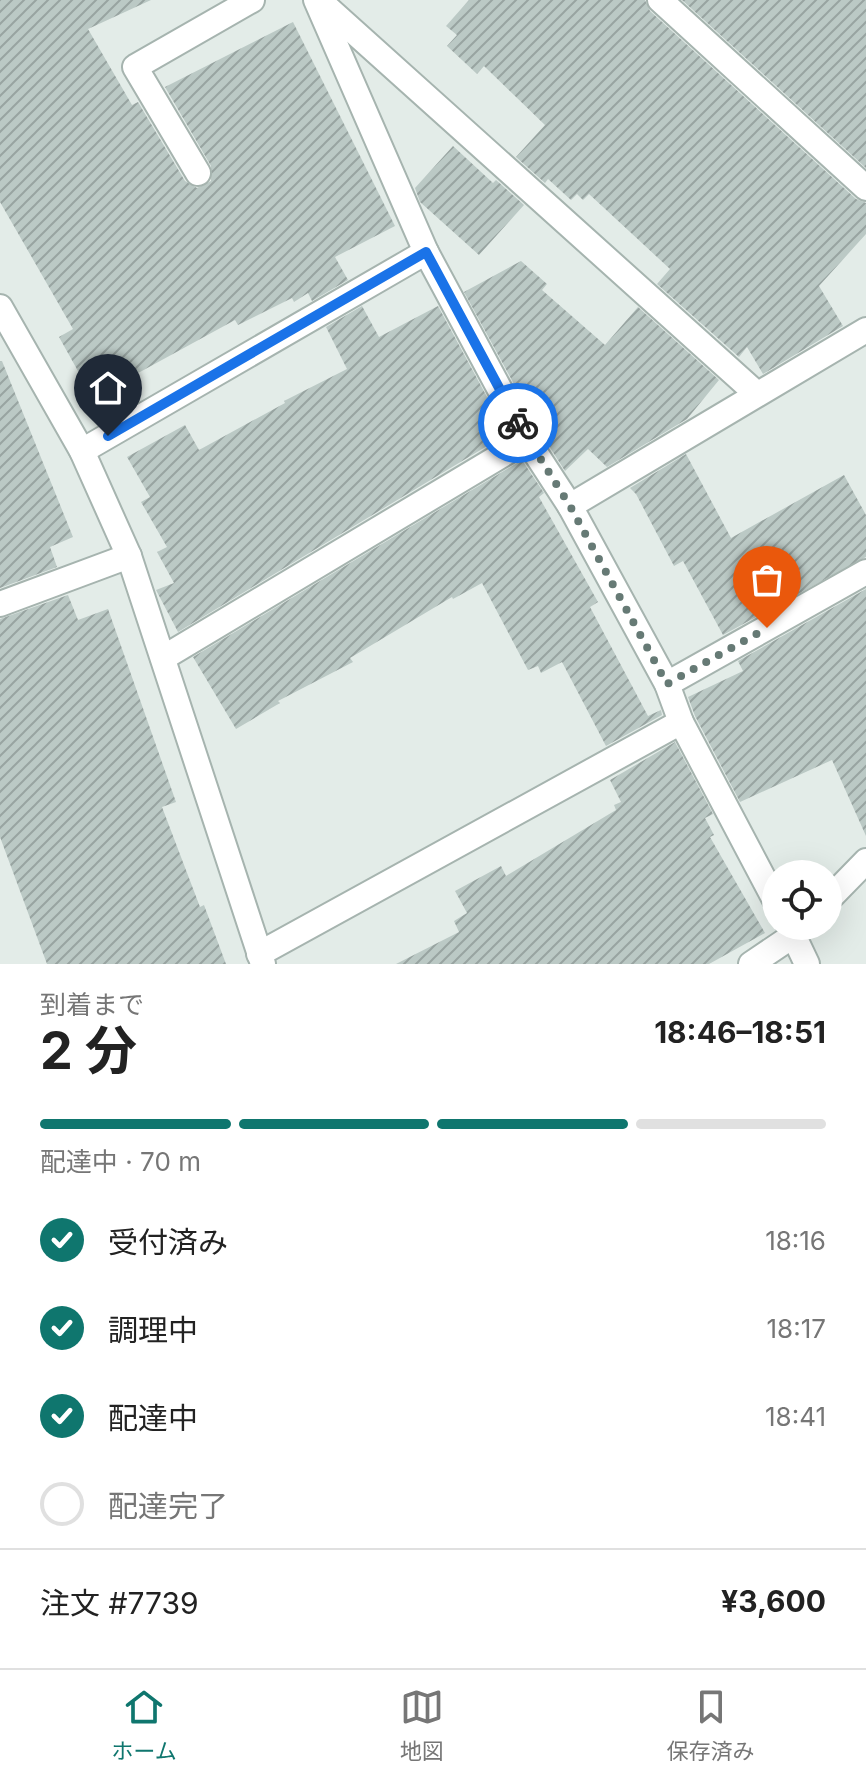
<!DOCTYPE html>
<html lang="ja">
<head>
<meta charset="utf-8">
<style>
	:root { --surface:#fff; --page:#f2f2f2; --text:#222; --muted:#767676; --line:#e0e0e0; --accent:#0f766e }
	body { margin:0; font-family:Inter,"Noto Sans JP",sans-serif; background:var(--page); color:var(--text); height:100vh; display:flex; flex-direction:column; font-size:30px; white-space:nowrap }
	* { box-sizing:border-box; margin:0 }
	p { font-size:26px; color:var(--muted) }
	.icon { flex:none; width:44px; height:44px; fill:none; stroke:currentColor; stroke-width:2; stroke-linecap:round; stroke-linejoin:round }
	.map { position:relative; height:964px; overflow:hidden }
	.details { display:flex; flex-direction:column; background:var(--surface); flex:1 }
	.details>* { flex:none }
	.buttons { position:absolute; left:762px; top:860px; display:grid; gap:16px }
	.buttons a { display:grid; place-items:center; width:80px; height:80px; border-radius:50%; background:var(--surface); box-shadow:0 8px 32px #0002; font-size:40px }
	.pin { position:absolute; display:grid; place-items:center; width:68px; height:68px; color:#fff; margin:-82px -34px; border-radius:50% 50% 50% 0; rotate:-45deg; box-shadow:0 0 8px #0007 }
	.pin .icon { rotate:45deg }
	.courier { position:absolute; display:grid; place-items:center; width:80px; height:80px; margin:-40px; border:6px solid #1a73e8; border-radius:50%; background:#fff; color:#222; box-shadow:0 2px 10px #0007 }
	.overview em { font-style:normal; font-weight:700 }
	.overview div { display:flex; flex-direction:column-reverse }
	.overview { display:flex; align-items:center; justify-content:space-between; height:136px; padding:0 40px }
	h1 { font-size:52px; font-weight:700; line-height:60px }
	.bar { display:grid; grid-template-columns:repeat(4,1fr); gap:12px 8px; align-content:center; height:96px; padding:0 40px }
	.bar i { height:10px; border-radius:6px; background:var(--line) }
	.bar .current { background:var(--accent) }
	.bar p { grid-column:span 4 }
	.line { display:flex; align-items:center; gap:20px; padding:0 40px; border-top:2px solid var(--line) }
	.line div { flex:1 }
	ol { padding:0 40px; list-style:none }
	li { display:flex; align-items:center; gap:24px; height:88px }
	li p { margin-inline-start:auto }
	li .icon { padding:8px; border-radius:50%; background:var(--accent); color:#fff; stroke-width:4 }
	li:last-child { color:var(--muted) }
	li i { width:44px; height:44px; border:4px solid var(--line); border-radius:50% }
	.tab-bar { display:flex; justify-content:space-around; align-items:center; height:112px; border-top:2px solid var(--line); background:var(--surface); font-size:22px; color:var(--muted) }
	.tab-bar a { display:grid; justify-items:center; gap:4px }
	.tab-bar .current { color:var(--accent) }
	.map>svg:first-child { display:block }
	.building { fill:url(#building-hatch) }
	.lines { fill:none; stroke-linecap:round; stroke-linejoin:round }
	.service-casing { stroke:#a6b4af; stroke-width:28 }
	.minor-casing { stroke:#a6b4af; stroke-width:28 }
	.service { stroke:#fff; stroke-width:24 }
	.minor { stroke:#fff; stroke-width:24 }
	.done { stroke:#667a75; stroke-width:8; stroke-dasharray:0 14.4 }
	.route { stroke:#1a73e8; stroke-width:10 }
</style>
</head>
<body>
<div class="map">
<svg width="866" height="964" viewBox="0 0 866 964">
	<defs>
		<pattern id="building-hatch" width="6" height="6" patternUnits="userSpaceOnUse" patternTransform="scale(2)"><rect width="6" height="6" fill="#bbc9c5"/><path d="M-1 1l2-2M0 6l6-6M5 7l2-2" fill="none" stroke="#98a4a1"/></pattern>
	</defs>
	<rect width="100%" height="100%" fill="#e3ece8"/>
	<g class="building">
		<path d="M 0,0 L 151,0 L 88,29 L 132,105 L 138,102 L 185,181 L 197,188 L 211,181 L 211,166 L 165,87 L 293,22 L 395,226 L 335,257 L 348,280 L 312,301 L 308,293 L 294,302 L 292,298 L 238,325 L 235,320 L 129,378 L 124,368 L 88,389 L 59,337 L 73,329 L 0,202 Z"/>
		<path d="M 469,0 L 645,0 L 650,11 L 856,199 L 866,203 L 866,234 L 819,286 L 843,326 L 763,374 L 747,347 L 739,357 L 657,284 L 670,269 L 589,194 L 583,200 L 577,194 L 571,200 L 548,179 L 545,183 L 516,157 L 545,125 L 484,66 L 477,74 L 447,46 L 457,35 L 446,26 Z"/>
		<path d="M 682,0 L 866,0 L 866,168 Z"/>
		<path d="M 453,146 L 493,183 L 496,180 L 524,205 L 479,255 L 420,202 L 415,188 Z"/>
		<path d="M 521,261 L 547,284 L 542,290 L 605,345 L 638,307 L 719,380 L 687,419 L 607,467 L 588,449 L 565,471 L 540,432 L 464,292 Z"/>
		<path d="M 362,306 L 379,337 L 438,306 L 507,434 L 178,632 L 156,590 L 174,583 L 157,552 L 167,547 L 141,502 L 150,497 L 127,457 L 185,425 L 199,450 L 285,403 L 284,401 L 347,369 L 326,327 Z"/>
		<path d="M 0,361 L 2,361 L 73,537 L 50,547 L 57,567 L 0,588 Z"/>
		<path d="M 686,454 L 731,538 L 844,475 L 866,515 L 866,557 L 723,635 L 683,561 L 674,566 L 636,494 L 630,488 Z"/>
		<path d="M 522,460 L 544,493 L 539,497 L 598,602 L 590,607 L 648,716 L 661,710 L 662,715 L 606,746 L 562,662 L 541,673 L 538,666 L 528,670 L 482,583 L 453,599 L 452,597 L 350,658 L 353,662 L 278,701 L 280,703 L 236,729 L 193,657 Z"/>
		<path d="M 866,589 L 866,836 L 832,760 L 740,802 L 695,716 L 688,697 L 743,671 L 738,661 Z"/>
		<path d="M 68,595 L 78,620 L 108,609 L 176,802 L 162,807 L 200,907 L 204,905 L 226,964 L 47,964 L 0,837 L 0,619 Z"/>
		<path d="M 675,742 L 713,814 L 705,818 L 714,835 L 710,837 L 765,933 L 709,964 L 396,964 L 459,932 L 454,921 L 467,913 L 455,891 L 501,866 L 506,876 L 616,810 L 614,805 L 621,802 L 610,780 Z"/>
	</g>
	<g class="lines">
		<defs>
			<path id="service" d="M 198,173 L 135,67 L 252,0"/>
			<g id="minor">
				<path d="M 316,0 L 426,252 L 527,440 L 570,506 L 667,684 L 681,722 L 776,902"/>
				<path d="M 660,0 L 866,188"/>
				<path d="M 322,3 L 757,394"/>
				<path d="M 0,307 L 82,451 L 129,556 L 263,964"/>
				<path d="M 82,451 L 426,252"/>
				<path d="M 570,506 L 866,330"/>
				<path d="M 0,604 L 129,556"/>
				<path d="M 163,658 L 527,440"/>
				<path d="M 667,684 L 866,572"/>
				<path d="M 828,900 L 866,861"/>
				<path d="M 789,926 L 807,964"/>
				<path d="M 259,954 L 681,722"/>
				<path d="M 751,964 L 794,935 L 802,926"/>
			</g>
		</defs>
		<use href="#service" class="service-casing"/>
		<use href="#minor" class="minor-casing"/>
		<use href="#service" class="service"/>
		<use href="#minor" class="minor"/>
	</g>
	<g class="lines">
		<path class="done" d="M 518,423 L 570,506 L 667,684 L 767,628"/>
		<path class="route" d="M 108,436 L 426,252 L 518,423"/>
	</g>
</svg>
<div class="buttons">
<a><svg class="icon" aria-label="locate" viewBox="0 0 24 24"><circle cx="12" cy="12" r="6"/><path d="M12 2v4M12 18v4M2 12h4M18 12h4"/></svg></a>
</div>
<div class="pin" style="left:767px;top:628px;background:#ea580c"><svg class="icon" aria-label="bag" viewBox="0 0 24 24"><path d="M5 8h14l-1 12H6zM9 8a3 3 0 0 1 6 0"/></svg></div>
<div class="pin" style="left:108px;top:436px;background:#1f2937"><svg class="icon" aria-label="home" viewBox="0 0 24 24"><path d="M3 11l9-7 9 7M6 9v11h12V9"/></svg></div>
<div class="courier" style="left:518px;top:423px"><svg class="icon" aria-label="bike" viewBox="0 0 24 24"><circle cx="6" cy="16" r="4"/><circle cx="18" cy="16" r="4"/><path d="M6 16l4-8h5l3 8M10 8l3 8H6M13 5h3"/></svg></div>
</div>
<section class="details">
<div class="overview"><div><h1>2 分</h1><p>到着まで</p></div><em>18:46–18:51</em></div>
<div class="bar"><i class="current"></i><i class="current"></i><i class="current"></i><i></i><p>配達中 · 70 m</p></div>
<ol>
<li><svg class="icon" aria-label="check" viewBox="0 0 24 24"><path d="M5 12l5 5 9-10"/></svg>受付済み<p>18:16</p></li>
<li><svg class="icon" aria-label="check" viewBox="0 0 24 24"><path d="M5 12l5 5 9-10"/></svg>調理中<p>18:17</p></li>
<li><svg class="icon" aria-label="check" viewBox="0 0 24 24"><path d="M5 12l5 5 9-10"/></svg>配達中<p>18:41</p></li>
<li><i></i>配達完了</li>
</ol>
<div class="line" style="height:104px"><div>注文 #7739</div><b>¥3,600</b></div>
</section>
<nav class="tab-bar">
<a class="current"><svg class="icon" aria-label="home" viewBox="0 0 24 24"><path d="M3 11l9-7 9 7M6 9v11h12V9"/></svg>ホーム</a>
<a><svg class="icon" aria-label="map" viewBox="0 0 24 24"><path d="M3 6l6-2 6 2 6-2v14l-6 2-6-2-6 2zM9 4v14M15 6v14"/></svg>地図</a>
<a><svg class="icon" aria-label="saved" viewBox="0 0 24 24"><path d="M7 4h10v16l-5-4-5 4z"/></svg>保存済み</a>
</nav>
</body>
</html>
